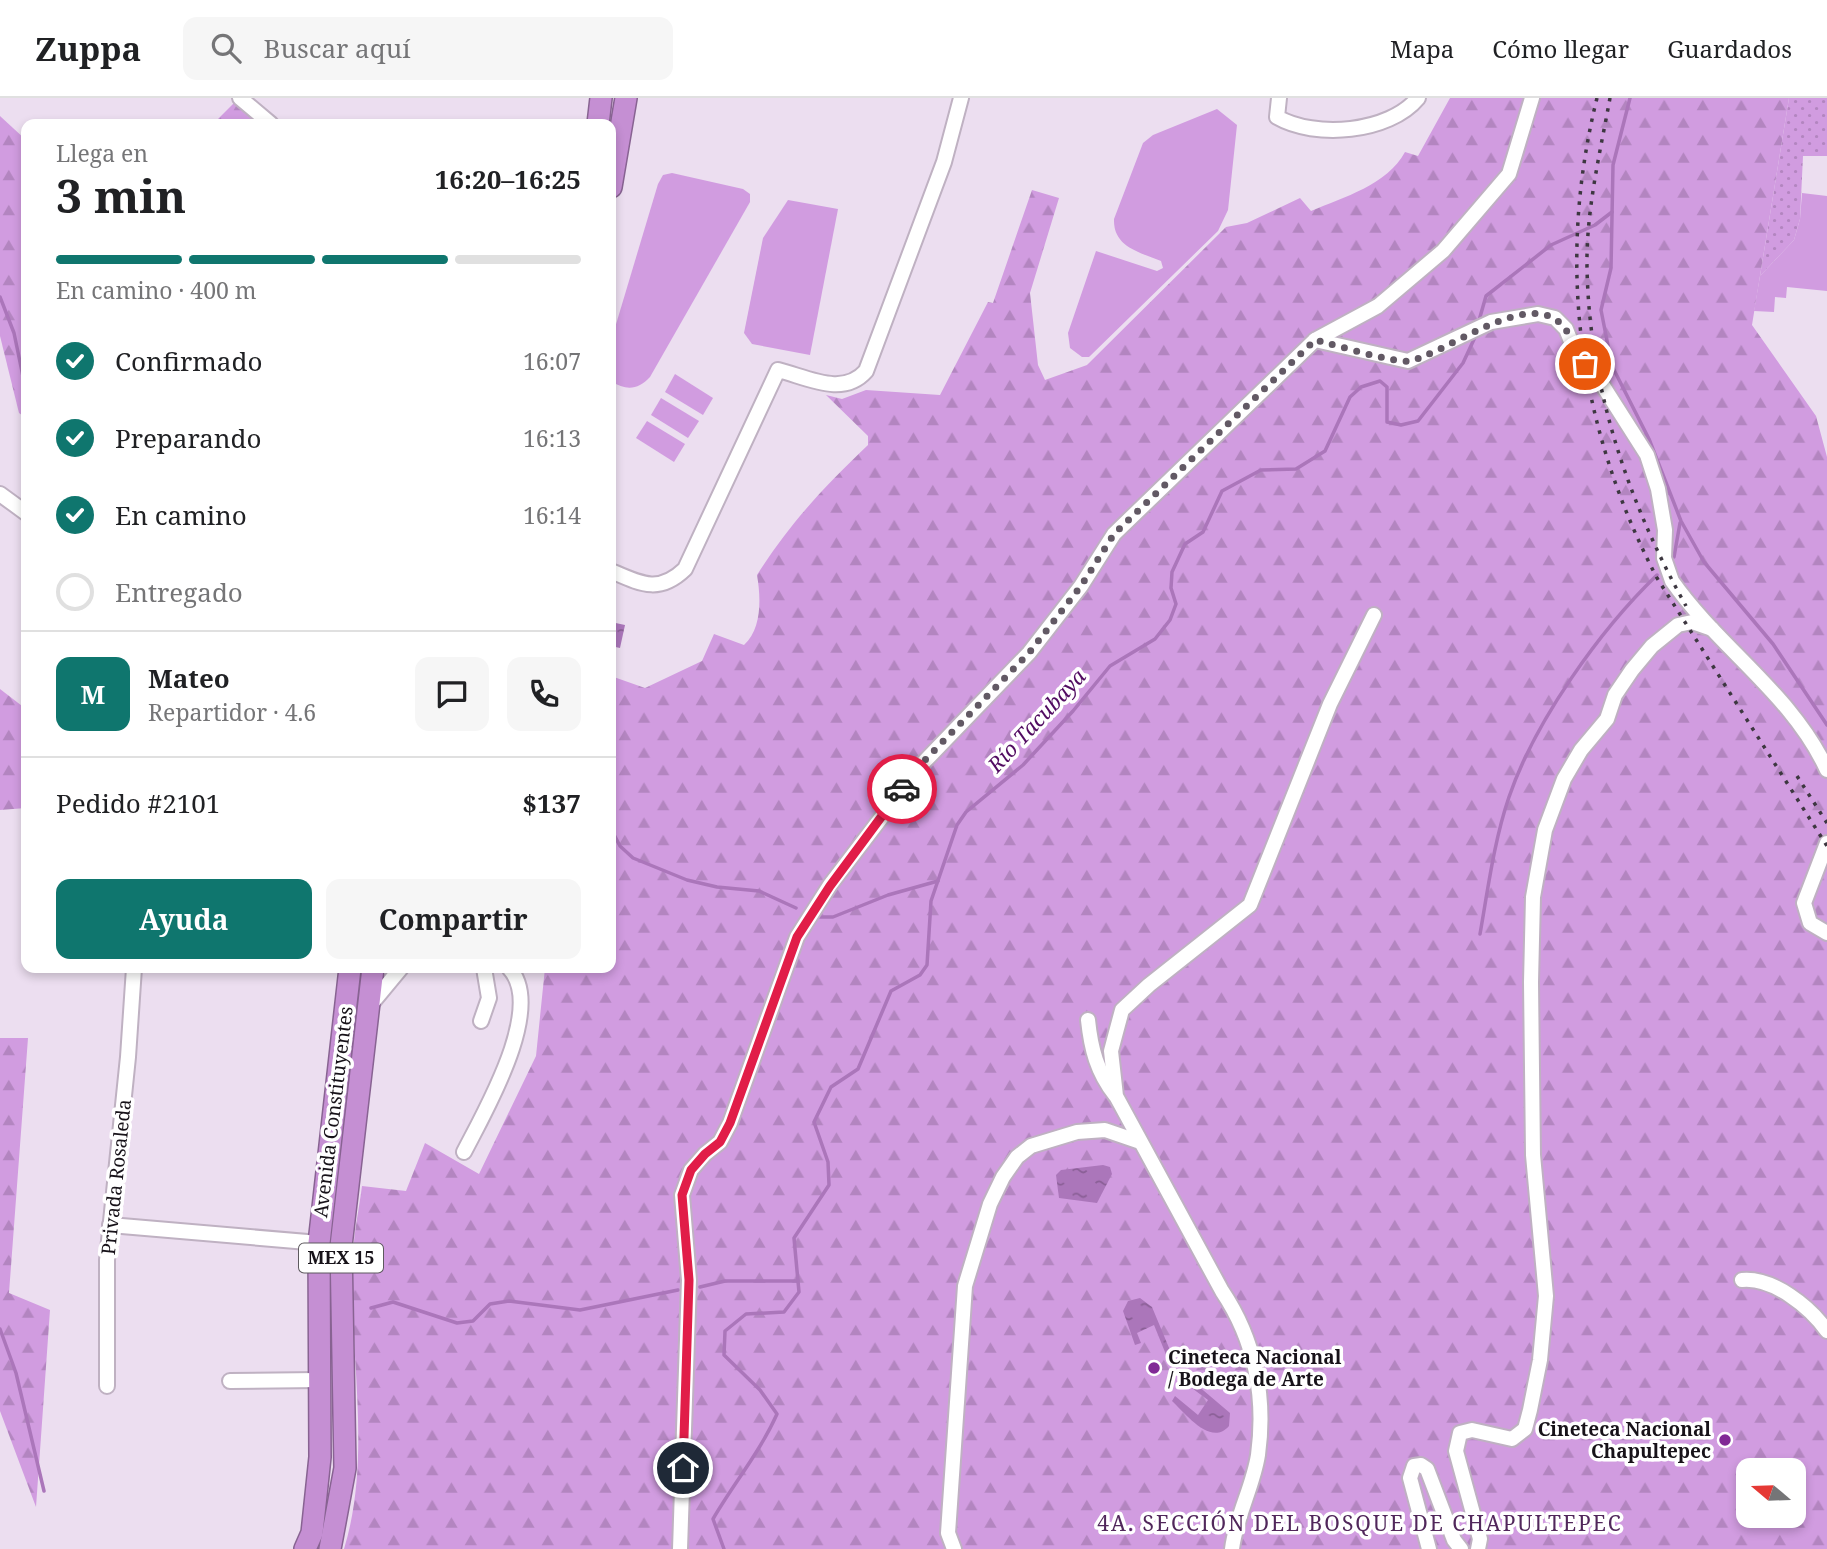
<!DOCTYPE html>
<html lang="es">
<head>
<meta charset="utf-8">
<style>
	:root { --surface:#fff; --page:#f6f6f6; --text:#202124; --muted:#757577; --line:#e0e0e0; --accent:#0f766e }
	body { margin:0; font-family:"Noto Serif",serif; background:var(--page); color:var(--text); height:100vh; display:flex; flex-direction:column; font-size:26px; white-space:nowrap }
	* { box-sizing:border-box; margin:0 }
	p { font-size:23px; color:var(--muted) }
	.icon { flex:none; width:38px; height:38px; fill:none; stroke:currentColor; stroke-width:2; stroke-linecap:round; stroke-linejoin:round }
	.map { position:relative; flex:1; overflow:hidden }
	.details { position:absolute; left:21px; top:21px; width:595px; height:854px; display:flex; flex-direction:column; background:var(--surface); border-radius:14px; box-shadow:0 4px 10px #0003 }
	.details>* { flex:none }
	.needle { width:46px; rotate:289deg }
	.fabs { position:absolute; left:1736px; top:1360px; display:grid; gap:14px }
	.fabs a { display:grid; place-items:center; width:70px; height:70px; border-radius:14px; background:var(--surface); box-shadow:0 4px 10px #0003; font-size:35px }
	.pin { position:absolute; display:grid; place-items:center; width:60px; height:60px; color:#fff; margin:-30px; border:4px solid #fff; border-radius:50%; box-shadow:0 2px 7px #0007 }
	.courier { position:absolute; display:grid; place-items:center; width:70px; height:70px; margin:-35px; border:5px solid #e11d48; border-radius:50%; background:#fff; color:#222; box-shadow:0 2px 9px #0007 }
	.headline em { font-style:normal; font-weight:700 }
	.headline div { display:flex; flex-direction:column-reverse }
	.headline { display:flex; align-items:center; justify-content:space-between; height:119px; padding:0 35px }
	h1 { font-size:46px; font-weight:700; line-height:52px }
	.bar { display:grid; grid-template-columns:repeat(4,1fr); gap:10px 7px; align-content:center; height:84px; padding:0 35px }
	.bar i { height:9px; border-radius:5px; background:var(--line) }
	.bar .selected { background:var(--accent) }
	.bar p { grid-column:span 4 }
	.line { display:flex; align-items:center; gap:18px; padding:0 35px; border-top:2px solid var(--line) }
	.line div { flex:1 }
	.round { display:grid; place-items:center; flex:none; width:74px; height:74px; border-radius:14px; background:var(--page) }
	ol { padding:0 35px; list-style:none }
	li { display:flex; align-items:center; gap:21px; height:77px }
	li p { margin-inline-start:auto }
	li .icon { padding:7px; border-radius:50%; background:var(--accent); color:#fff; stroke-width:4 }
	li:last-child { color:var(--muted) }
	li i { width:38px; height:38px; border:4px solid var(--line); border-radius:50% }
	.action { display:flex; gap:14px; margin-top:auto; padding:14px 35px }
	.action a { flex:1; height:80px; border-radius:14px; background:var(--accent); color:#fff; font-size:28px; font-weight:700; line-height:80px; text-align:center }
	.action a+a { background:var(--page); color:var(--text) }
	header { display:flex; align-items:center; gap:42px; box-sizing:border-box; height:98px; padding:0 35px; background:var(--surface); border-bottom:2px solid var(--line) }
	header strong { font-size:33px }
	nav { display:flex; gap:38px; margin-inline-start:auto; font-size:24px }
	.search { width:490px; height:63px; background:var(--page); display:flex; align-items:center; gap:18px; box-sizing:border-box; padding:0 24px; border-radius:14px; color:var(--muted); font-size:26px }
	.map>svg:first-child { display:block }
	.grass { fill:url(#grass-dots) }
	.forest { fill:url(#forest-firs); fill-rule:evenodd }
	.garden { fill:#d19ce0 }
	.water { fill:url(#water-ripples) }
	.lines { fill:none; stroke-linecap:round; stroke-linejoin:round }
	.stream { stroke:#ab76ba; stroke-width:3.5 }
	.minor-casing { stroke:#bfb1c2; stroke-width:18 }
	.highway-casing { stroke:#886392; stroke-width:24 }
	.minor { stroke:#fff; stroke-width:14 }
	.highway { stroke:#c58fd3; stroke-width:21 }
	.rail { stroke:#3d3740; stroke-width:3.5; stroke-dasharray:3.5 7; stroke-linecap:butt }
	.done { stroke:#625964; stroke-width:7; stroke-dasharray:0 12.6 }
	.route { stroke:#e11d48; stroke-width:9 }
	.poi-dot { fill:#812996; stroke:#fff; stroke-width:2.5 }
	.labels { text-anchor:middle; stroke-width:7; stroke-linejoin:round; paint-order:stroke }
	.shield { fill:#fff; stroke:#5d595e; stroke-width:2 }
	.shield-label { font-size:18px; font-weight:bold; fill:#171219 }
	.street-label { font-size:19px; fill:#171219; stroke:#fff }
	.poi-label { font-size:19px; font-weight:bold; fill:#171219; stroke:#fff; text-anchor:start }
	.water-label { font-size:21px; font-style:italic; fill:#510b61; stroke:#fff }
	.neighbourhood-label { font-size:21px; letter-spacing:2px; fill:#51275b; stroke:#fff }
</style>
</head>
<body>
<header>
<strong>Zuppa</strong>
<div class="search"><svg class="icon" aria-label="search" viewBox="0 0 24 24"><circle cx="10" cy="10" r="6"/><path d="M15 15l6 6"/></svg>Buscar aquí</div>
<nav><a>Mapa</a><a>Cómo llegar</a><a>Guardados</a></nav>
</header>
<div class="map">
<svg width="1827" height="1451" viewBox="0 0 1827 1451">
	<defs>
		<pattern id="grass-dots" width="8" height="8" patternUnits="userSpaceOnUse" patternTransform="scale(1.75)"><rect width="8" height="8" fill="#d19ce0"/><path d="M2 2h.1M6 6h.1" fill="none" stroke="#b385c0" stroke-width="1.8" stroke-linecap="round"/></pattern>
		<pattern id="forest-firs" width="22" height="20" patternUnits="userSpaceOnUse" patternTransform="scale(1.75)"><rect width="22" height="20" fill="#d19ce0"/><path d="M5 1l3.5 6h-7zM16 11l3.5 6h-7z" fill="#b385c0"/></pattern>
		<pattern id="water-ripples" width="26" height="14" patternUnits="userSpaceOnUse" patternTransform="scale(1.75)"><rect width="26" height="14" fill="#ab76ba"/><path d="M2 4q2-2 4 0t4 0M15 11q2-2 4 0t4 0" fill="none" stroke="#8a5f96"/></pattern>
	</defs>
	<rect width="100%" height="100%" fill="#ecdef0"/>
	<path class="grass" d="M 1789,0 L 1827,0 L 1827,58 L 1803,58 L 1800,121 L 1794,142 L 1760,178 Z"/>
	<g class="forest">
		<path d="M 1450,0 L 1789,0 L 1752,227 L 1816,318 L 1827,359 L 1827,1451 L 344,1451 C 373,1356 348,1255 353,1157 C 354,1134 359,1111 362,1088 L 406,1093 L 425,1045 L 479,1076 L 536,958 L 545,870 L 611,870 L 611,578 L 645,590 L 702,563 L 714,536 L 744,547 C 762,531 761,500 757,477 C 790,425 824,389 868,347 L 868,338 L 826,297 L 842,301 L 866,292 L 940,297 L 988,204 L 993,205 L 1032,92 L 1059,100 L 1030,195 L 1038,267 L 1045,282 L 1087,267 L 1226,129 L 1247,125 L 1300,100 L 1311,113 C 1344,99 1387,87 1405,54 L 1418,58 ZM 1748,1372 L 1794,1372 L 1794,1418 L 1748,1418 Z"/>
		<path d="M 234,5 L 260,26 L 213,26 Z"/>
		<path d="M 0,18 L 26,42 L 26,320 L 19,315 L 0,238 Z"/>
		<path d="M 0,591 L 26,611 L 26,710 L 0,712 Z"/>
		<path d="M 0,940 L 28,940 L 9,1195 L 50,1212 L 36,1409 L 0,1313 Z"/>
	</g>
	<g class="garden">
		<path d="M 1217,11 L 1237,27 L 1228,112 L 1218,133 L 1089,259 L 1082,259 L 1070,250 L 1068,235 L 1096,153 L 1157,173 L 1163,170 L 1161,163 C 1139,154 1113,149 1114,121 L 1143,45 L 1153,37 Z"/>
		<path d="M 672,75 L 743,91 L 750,96 L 750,104 L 650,279 C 638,292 626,293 611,283 L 611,243 L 658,86 L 663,77 Z"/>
		<path d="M 1802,95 L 1827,98 L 1827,193 L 1787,189 L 1786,200 L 1775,199 L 1774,214 L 1754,213 L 1760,178 L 1794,142 L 1800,121 Z"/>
		<path d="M 788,102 L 838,111 L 810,257 L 752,246 L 744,235 L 763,140 Z"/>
		<path d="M 675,276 L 713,300 L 703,317 L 665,294 Z"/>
		<path d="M 661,300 L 699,323 L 688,340 L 651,317 Z"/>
		<path d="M 647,323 L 685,346 L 674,364 L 636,340 Z"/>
	</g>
	<g class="water">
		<path d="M 611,524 L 625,527 L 620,550 L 611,548 Z"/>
		<path d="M 1103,1067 L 1110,1069 L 1112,1076 L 1097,1105 L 1059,1100 L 1056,1077 L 1061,1072 Z"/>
		<path d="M 1140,1200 L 1152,1209 L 1172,1257 L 1167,1259 L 1154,1227 L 1137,1235 L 1141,1245 L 1135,1247 L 1123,1213 L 1128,1203 Z"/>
		<path d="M 1190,1281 L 1230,1315 L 1229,1328 C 1211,1349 1186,1316 1172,1303 L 1175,1298 L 1198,1317 L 1208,1302 L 1185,1285 Z"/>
	</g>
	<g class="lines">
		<g class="stream">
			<path d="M 1630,0 L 1613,67 L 1611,170 L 1601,212 L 1612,268 L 1649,341 L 1681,423 L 1704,464 L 1773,546 L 1827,627"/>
			<path d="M 0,199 L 14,235 L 26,293"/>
			<path d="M 1478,226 L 1486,198 L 1551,147 L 1595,127 L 1612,114"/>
			<path d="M 1674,459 L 1680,425"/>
			<path d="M 611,731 L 620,748 L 633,760 L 687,782 L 717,789 L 759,793 L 796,810"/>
			<path d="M 818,819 L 833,819 L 888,797 L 938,783"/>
			<path d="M 1480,836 C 1488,791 1494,743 1509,699 C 1535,623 1600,532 1657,477"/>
			<path d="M 700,1189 L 725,1183 L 798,1183"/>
			<path d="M 371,1210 L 393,1204 L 457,1225 L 473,1223 L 490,1206 L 509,1203 L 580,1212 L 678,1192"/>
			<path d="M 0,1231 L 16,1275 L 44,1393"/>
			<path d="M 724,1451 L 713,1421 C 734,1385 760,1354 777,1316 L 760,1292 L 724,1257 L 725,1233 L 746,1216 L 784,1214 L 799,1194 L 794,1140 L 829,1087 L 828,1064 L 814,1024 L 831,989 L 858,971 L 891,893 L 920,877 L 927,867 L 931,803 L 957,727 L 966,714 L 1023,667 L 1073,613 L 1110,568 L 1155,541 L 1170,522 L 1176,506 L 1171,490 L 1172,474 L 1185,446 L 1203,434 L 1222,393 L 1261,372 L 1296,371 L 1325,353 L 1350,299 L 1361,289 L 1380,283 L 1387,289 L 1387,324 L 1401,327 L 1418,323 L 1463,265 L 1476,237"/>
		</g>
		<defs>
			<g id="minor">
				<path d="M 240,0 L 271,26"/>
				<path d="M 1279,0 L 1277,19 C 1315,41 1389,35 1418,0"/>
				<path d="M 1315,242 L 1378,208 L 1443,153 L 1509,76 L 1532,0"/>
				<path d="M 0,396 L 26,415"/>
				<path d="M 611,473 C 641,486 659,496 685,471 L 778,272 C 809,280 843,299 866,273 L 944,64 L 961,0"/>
				<path d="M 1827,745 L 1804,805 L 1810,825 L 1827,835"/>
				<path d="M 372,905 L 401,870"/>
				<path d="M 1088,922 C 1091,951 1097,974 1115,997"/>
				<path d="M 481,923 L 489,900 L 484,870"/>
				<path d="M 464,1054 C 485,1013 546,909 509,870"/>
				<path d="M 110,1127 L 319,1145"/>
				<path d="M 1742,1182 C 1773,1179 1810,1209 1827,1233"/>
				<path d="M 230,1283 L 319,1282"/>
				<path d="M 107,1288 L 107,1162 L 128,959 L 134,870"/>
				<path d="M 680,1451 L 689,1182 L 682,1097 L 691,1072 L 705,1056 L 720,1044 L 730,1025 L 797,839 L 830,787 L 923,665 L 1029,555 L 1081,488 L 1114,436 L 1315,242 L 1408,263 L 1491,224 L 1538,216 L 1555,220 L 1566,231 L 1574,251 L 1598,280 L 1647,357 L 1658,391 L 1665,432 L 1664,460 L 1672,483 C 1719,550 1792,596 1827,672"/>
				<path d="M 954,1451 L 948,1435 L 965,1188 L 990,1106 L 1003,1079 L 1017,1059 L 1031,1048 L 1077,1034 L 1105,1032 L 1140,1044"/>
				<path d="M 1232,1451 C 1236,1418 1253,1389 1258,1357 C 1266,1299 1255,1242 1222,1193 L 1116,998 L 1111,953 L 1122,912 L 1149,887 L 1250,807 L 1330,606 L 1374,517"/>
				<path d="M 1429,1451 L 1410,1380 L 1414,1368 L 1421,1367 L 1427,1371 L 1454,1442 L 1461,1451"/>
				<path d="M 1478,1451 L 1480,1441 L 1456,1353 L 1460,1335 L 1472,1332 L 1512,1341 L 1525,1331 L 1530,1312 L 1540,1262 L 1546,1198 L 1533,1057 L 1531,884 L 1533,799 L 1545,732 L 1564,681 L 1581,652 L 1607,621 L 1615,597 L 1632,572 L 1652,548 L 1678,527 L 1692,524 L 1712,531"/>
			</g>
			<g id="highway">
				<path d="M 598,26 L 601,0"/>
				<path d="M 611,89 L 626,0"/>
				<path d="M 305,1451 L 312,1435 L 320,1359 L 319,1145 L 350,870"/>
				<path d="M 330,1451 L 345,1370 L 341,1148 L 373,870"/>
			</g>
		</defs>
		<use href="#minor" class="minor-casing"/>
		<use href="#highway" class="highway-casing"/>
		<use href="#minor" class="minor"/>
		<use href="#highway" class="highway"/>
		<g class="rail">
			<path d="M 1597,0 C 1556,165 1578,329 1657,480 L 1827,748"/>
			<path d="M 1610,0 C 1600,55 1586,113 1587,169 C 1589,289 1628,404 1686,508"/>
			<path d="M 1797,678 L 1827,725"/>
		</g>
	</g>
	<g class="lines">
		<path class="done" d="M 902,691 L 923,664 L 1029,555 L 1081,488 L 1114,436 L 1315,242 C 1333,246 1396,266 1410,263 C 1446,255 1526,192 1560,225 C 1571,235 1576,254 1585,266"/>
		<path class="route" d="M 683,1370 L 689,1182 L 682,1097 L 691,1072 L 705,1056 L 720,1044 L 730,1025 L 797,839 L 830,788 L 902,691"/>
	</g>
	<g class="poi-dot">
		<circle cx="1154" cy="1270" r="7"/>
		<circle cx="1725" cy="1342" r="7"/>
	</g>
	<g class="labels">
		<rect class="shield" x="299" y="1145.5" width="84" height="29" rx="5"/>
		<g class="shield-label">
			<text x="341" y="1166">MEX 15</text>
		</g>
		<g class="street-label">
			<text transform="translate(333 1014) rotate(-83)" y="7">Avenida Constituyentes</text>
			<text transform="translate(116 1079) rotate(-84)" y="7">Privada Rosaleda</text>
		</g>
		<g class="poi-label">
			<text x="1168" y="1266">Cineteca Nacional<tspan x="1168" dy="22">/ Bodega de Arte</tspan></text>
			<text x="1711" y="1338" text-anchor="end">Cineteca Nacional<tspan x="1711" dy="22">Chapultepec</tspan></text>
		</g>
		<g class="water-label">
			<text transform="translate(1037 623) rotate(-47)" y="7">Río Tacubaya</text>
		</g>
		<g class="neighbourhood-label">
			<text x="1360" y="1433">4A. SECCIÓN DEL BOSQUE DE CHAPULTEPEC</text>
		</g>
	</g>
</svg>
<div class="fabs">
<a><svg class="needle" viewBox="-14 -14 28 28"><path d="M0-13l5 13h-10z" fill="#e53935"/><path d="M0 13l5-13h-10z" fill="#757577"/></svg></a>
</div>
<div class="pin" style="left:1585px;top:266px;background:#ea580c"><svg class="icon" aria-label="bag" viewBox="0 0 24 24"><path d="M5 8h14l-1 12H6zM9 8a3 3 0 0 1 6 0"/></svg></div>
<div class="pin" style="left:683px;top:1370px;background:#1f2937"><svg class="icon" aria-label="home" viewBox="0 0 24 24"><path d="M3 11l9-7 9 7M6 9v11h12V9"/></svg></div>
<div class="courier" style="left:902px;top:691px"><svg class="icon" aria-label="car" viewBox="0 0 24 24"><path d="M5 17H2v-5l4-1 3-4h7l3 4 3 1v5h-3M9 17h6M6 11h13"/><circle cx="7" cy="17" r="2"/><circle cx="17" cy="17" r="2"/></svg></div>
<section class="details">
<div class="headline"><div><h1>3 min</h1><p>Llega en</p></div><em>16:20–16:25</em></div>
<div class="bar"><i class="selected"></i><i class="selected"></i><i class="selected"></i><i></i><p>En camino · 400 m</p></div>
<ol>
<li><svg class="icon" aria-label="check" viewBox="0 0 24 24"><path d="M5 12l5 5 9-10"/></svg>Confirmado<p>16:07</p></li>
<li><svg class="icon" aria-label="check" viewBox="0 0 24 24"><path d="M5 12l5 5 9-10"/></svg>Preparando<p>16:13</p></li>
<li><svg class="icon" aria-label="check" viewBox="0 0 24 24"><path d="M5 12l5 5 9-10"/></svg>En camino<p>16:14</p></li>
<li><i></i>Entregado</li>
</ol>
<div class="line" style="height:126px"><b class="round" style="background:var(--accent);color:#fff">M</b><div><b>Mateo</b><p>Repartidor · 4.6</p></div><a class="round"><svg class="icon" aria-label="chat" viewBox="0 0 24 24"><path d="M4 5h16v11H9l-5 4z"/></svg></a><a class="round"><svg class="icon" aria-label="phone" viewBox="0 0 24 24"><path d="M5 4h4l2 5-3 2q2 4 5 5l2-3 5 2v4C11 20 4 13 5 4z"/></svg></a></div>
<div class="line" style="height:91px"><div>Pedido #2101</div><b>$137</b></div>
<div class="action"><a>Ayuda</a><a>Compartir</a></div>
</section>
</div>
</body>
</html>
